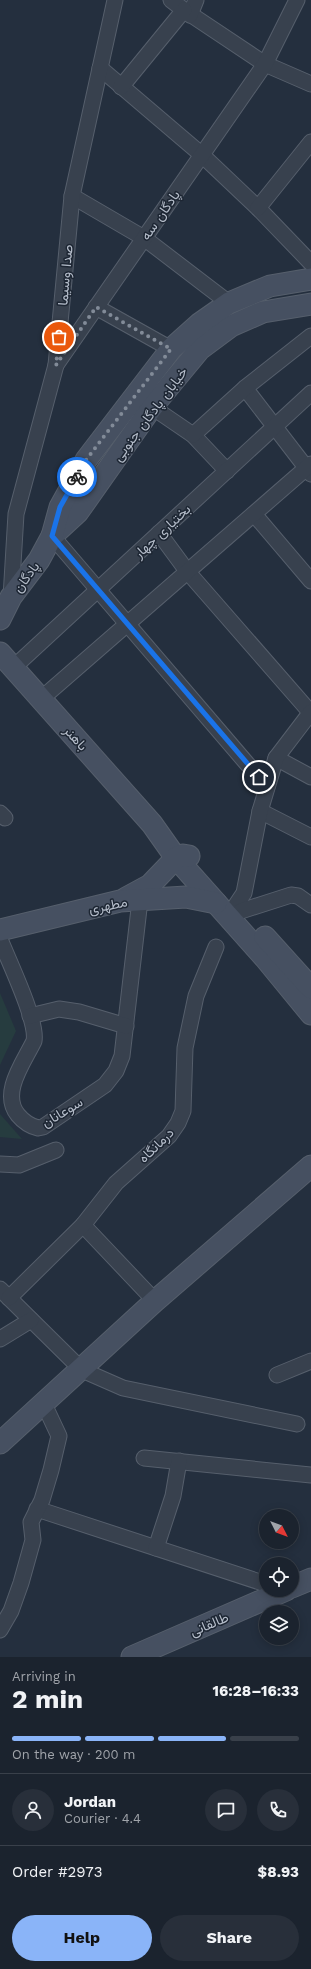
<!DOCTYPE html>
<html lang="en">
<head>
<meta charset="utf-8">
<style>
	:root { --surface:#1b232e; --page:#282f3a; --text:#f1f3f6; --muted:#a0a4aa; --line:#39404a; --accent:#8ab4f8 }
	body { margin:0; font-family:"Work Sans",Vazirmatn,sans-serif; background:var(--page); color:var(--text); height:100vh; display:flex; flex-direction:column; font-size:15px; white-space:nowrap }
	* { box-sizing:border-box; margin:0 }
	p { font-size:13px; color:var(--muted) }
	.icon { flex:none; width:22px; height:22px; fill:none; stroke:currentColor; stroke-width:2; stroke-linecap:round; stroke-linejoin:round }
	.map { position:relative; height:1657px; overflow:hidden }
	.panel { display:flex; flex-direction:column; background:var(--surface); flex:1 }
	.panel>* { flex:none }
	.needle { width:26px; rotate:132deg }
	.tools { position:absolute; left:259px; top:1509px; display:grid; gap:8px }
	.tools a { display:grid; place-items:center; width:40px; height:40px; border-radius:50%; background:var(--surface); box-shadow:0 2px 10px #0003,0 0 0 1px var(--line); font-size:20px }
	.pin { position:absolute; display:grid; place-items:center; width:34px; height:34px; color:#fff; margin:-17px; border:2px solid #fff; border-radius:50%; box-shadow:0 1px 4px #0007 }
	.courier { position:absolute; display:grid; place-items:center; width:40px; height:40px; margin:-20px; border:3px solid #1a73e8; border-radius:50%; background:#fff; color:#222; box-shadow:0 1px 5px #0007 }
	.headline em { font-style:normal; font-weight:700 }
	.headline div { display:flex; flex-direction:column-reverse }
	.headline { display:flex; align-items:center; justify-content:space-between; height:68px; padding:0 12px }
	h1 { font-size:26px; font-weight:700; line-height:30px }
	.bar { display:grid; grid-template-columns:repeat(4,1fr); gap:6px 4px; align-content:center; height:48px; padding:0 12px }
	.bar i { height:5px; border-radius:3px; background:var(--line) }
	.bar .active { background:var(--accent) }
	.bar p { grid-column:span 4 }
	.line { display:flex; align-items:center; gap:10px; padding:0 12px; border-top:1px solid var(--line) }
	.line div { flex:1 }
	.round { display:grid; place-items:center; flex:none; width:42px; height:42px; border-radius:21px; background:var(--page) }
	.button { display:flex; gap:8px; margin-top:auto; padding:8px 12px }
	.button a { flex:1; height:46px; border-radius:24px; background:var(--accent); color:#111; font-size:16px; font-weight:700; line-height:46px; text-align:center }
	.button a+a { background:var(--page); color:var(--text) }
	.map>svg:first-child { display:block }
	.green { fill:#263c3f }
	.lines { fill:none; stroke-linecap:round; stroke-linejoin:round }
	.street-casing { stroke:#565f6c; stroke-width:17 }
	.secondary-casing { stroke:#565f6c; stroke-width:23 }
	.street { stroke:#38414e; stroke-width:15 }
	.secondary { stroke:#465061; stroke-width:21 }
	.done { stroke:#828b98; stroke-width:4; stroke-dasharray:0 7.2 }
	.route { stroke:#1a73e8; stroke-width:5 }
	.labels { text-anchor:middle; stroke-width:3; stroke-linejoin:round; paint-order:stroke }
	.street-label { font-size:14px; fill:#b4bcc9; stroke:#1d2633 }
</style>
</head>
<body>
<div class="map">
<svg width="311" height="1657" viewBox="0 0 311 1657">
	<rect width="100%" height="100%" fill="#242f3e"/>
	<g class="green">
		<path d="M 0,993 L 16,1031 L 0,1065 Z"/>
		<path d="M 0,1114 L 22,1139 L 0,1137 Z"/>
	</g>
	<g class="lines">
		<defs>
			<g id="street">
				<path d="M 171,0 L 184,10 L 265,64 L 311,84"/>
				<path d="M 190,15 L 196,0"/>
				<path d="M 100,68 L 202,155 L 258,208 L 311,263"/>
				<path d="M 121,87 L 184,10"/>
				<path d="M 72,196 L 144,238 L 229,303"/>
				<path d="M 258,208 L 311,142"/>
				<path d="M 96,307 L 171,349"/>
				<path d="M 56,365 L 265,64 L 297,0"/>
				<path d="M 245,388 L 311,474"/>
				<path d="M 152,407 L 193,435 L 227,471"/>
				<path d="M 193,435 L 245,388 L 311,336"/>
				<path d="M 254,514 L 311,581"/>
				<path d="M 159,533 L 187,571 L 310,712"/>
				<path d="M 52,536 L 267,787"/>
				<path d="M 11,597 L 16,514 L 56,365 L 72,196 L 115,0"/>
				<path d="M 13,668 L 311,393"/>
				<path d="M 41,699 L 311,464"/>
				<path d="M 276,758 L 311,777"/>
				<path d="M 260,811 L 311,837"/>
				<path d="M 0,813 L 5,818"/>
				<path d="M 236,905 L 244,893 L 260,811 L 276,758 L 311,712"/>
				<path d="M 241,911 L 291,895 L 298,896 L 311,905"/>
				<path d="M 0,939 C 8,960 38,1021 34,1041 C 24,1062 0,1093 18,1115 C 23,1121 30,1126 38,1128 L 43,1127 L 105,1085 L 116,1071 L 122,1056 L 140,900"/>
				<path d="M 30,1016 L 59,1009 L 79,1012 L 126,1026"/>
				<path d="M 0,1164 L 19,1165 L 56,1150"/>
				<path d="M 83,1225 L 155,1301"/>
				<path d="M 0,1289 L 82,1370 L 123,1388 L 297,1424"/>
				<path d="M 9,1298 L 83,1225 L 116,1183 L 169,1136 L 178,1123 L 183,1111 L 185,1048 L 196,996 L 216,947"/>
				<path d="M 0,1339 L 31,1320"/>
				<path d="M 277,1375 L 311,1361"/>
				<path d="M 144,1458 L 311,1475"/>
				<path d="M 37,1509 L 266,1584"/>
				<path d="M 156,1548 L 173,1496 L 179,1461"/>
				<path d="M 0,1630 L 11,1611 L 21,1583 L 33,1540 L 31,1522 L 42,1500 L 51,1470 L 59,1436 L 44,1404"/>
			</g>
			<g id="secondary">
				<path d="M 52,536 L 78,512 L 152,407 L 200,349 L 231,326 L 263,312 L 311,304"/>
				<path d="M 0,619 L 11,597 L 39,560 L 52,536 L 60,507 L 86,460 L 171,349 L 199,324 L 229,303 L 270,286 L 311,279"/>
				<path d="M 0,653 L 152,824 L 176,858 L 265,958 L 311,1014"/>
				<path d="M 126,898 L 150,885 L 176,858 L 183,855 L 189,856"/>
				<path d="M 0,930 L 120,901 L 186,897 L 216,903"/>
				<path d="M 265,937 L 311,988"/>
				<path d="M 0,1443 L 155,1301 L 311,1166"/>
				<path d="M 292,1587 L 311,1579"/>
				<path d="M 132,1657 L 286,1590"/>
			</g>
		</defs>
		<use href="#street" class="street-casing"/>
		<use href="#secondary" class="secondary-casing"/>
		<use href="#street" class="street"/>
		<use href="#secondary" class="secondary"/>
	</g>
	<g class="lines">
		<path class="done" d="M 59,337 L 56,365 L 96,307 L 171,349 L 86,460 L 77,477"/>
		<path class="route" d="M 77,477 L 60,507 L 52,536 L 259,777"/>
	</g>
	<g class="labels">
		<g class="street-label">
			<text transform="translate(160 215) rotate(-55)" y="5">پادگان سه</text>
			<text transform="translate(65 275) rotate(-85)" y="5">صدا وسیما</text>
			<text transform="translate(150 414) rotate(-53)" y="5">خیابان پادگان جنوبی</text>
			<text transform="translate(162 531) rotate(-43)" y="5">بختیاری چهار</text>
			<text transform="translate(26 577) rotate(-54)" y="5">پادگان</text>
			<text transform="translate(76 738) rotate(48)" y="5">باهنر</text>
			<text transform="translate(108 905) rotate(-11)" y="5">مطهری</text>
			<text transform="translate(62 1112) rotate(-31)" y="5">سوعانان</text>
			<text transform="translate(156 1145) rotate(-44)" y="5">درمانگاه</text>
			<text transform="translate(209 1624) rotate(-23)" y="5">طالقانی</text>
		</g>
	</g>
</svg>
<div class="tools">
<a><svg class="needle" viewBox="-14 -14 28 28"><path d="M0-13l5 13h-10z" fill="#e53935"/><path d="M0 13l5-13h-10z" fill="#a0a4aa"/></svg></a>
<a><svg class="icon" aria-label="locate" viewBox="0 0 24 24"><circle cx="12" cy="12" r="6"/><path d="M12 2v4M12 18v4M2 12h4M18 12h4"/></svg></a>
<a><svg class="icon" aria-label="layers" viewBox="0 0 24 24"><path d="M12 4l9 5-9 5-9-5zM3 14l9 5 9-5"/></svg></a>
</div>
<div class="pin" style="left:59px;top:337px;background:#ea580c"><svg class="icon" aria-label="bag" viewBox="0 0 24 24"><path d="M5 8h14l-1 12H6zM9 8a3 3 0 0 1 6 0"/></svg></div>
<div class="pin" style="left:259px;top:777px;background:#1f2937"><svg class="icon" aria-label="home" viewBox="0 0 24 24"><path d="M3 11l9-7 9 7M6 9v11h12V9"/></svg></div>
<div class="courier" style="left:77px;top:477px"><svg class="icon" aria-label="bike" viewBox="0 0 24 24"><circle cx="6" cy="16" r="4"/><circle cx="18" cy="16" r="4"/><path d="M6 16l4-8h5l3 8M10 8l3 8H6M13 5h3"/></svg></div>
</div>
<section class="panel">
<div class="headline"><div><h1>2 min</h1><p>Arriving in</p></div><em>16:28–16:33</em></div>
<div class="bar"><i class="active"></i><i class="active"></i><i class="active"></i><i></i><p>On the way · 200 m</p></div>
<div class="line" style="height:72px"><a class="round"><svg class="icon" aria-label="person" viewBox="0 0 24 24"><circle cx="12" cy="8" r="4"/><path d="M4 21q1-7 8-7t8 7"/></svg></a><div><b>Jordan</b><p>Courier · 4.4</p></div><a class="round"><svg class="icon" aria-label="chat" viewBox="0 0 24 24"><path d="M4 5h16v11H9l-5 4z"/></svg></a><a class="round"><svg class="icon" aria-label="phone" viewBox="0 0 24 24"><path d="M5 4h4l2 5-3 2q2 4 5 5l2-3 5 2v4C11 20 4 13 5 4z"/></svg></a></div>
<div class="line" style="height:52px"><div>Order #2973</div><b>$8.93</b></div>
<div class="button"><a>Help</a><a>Share</a></div>
</section>
</body>
</html>
